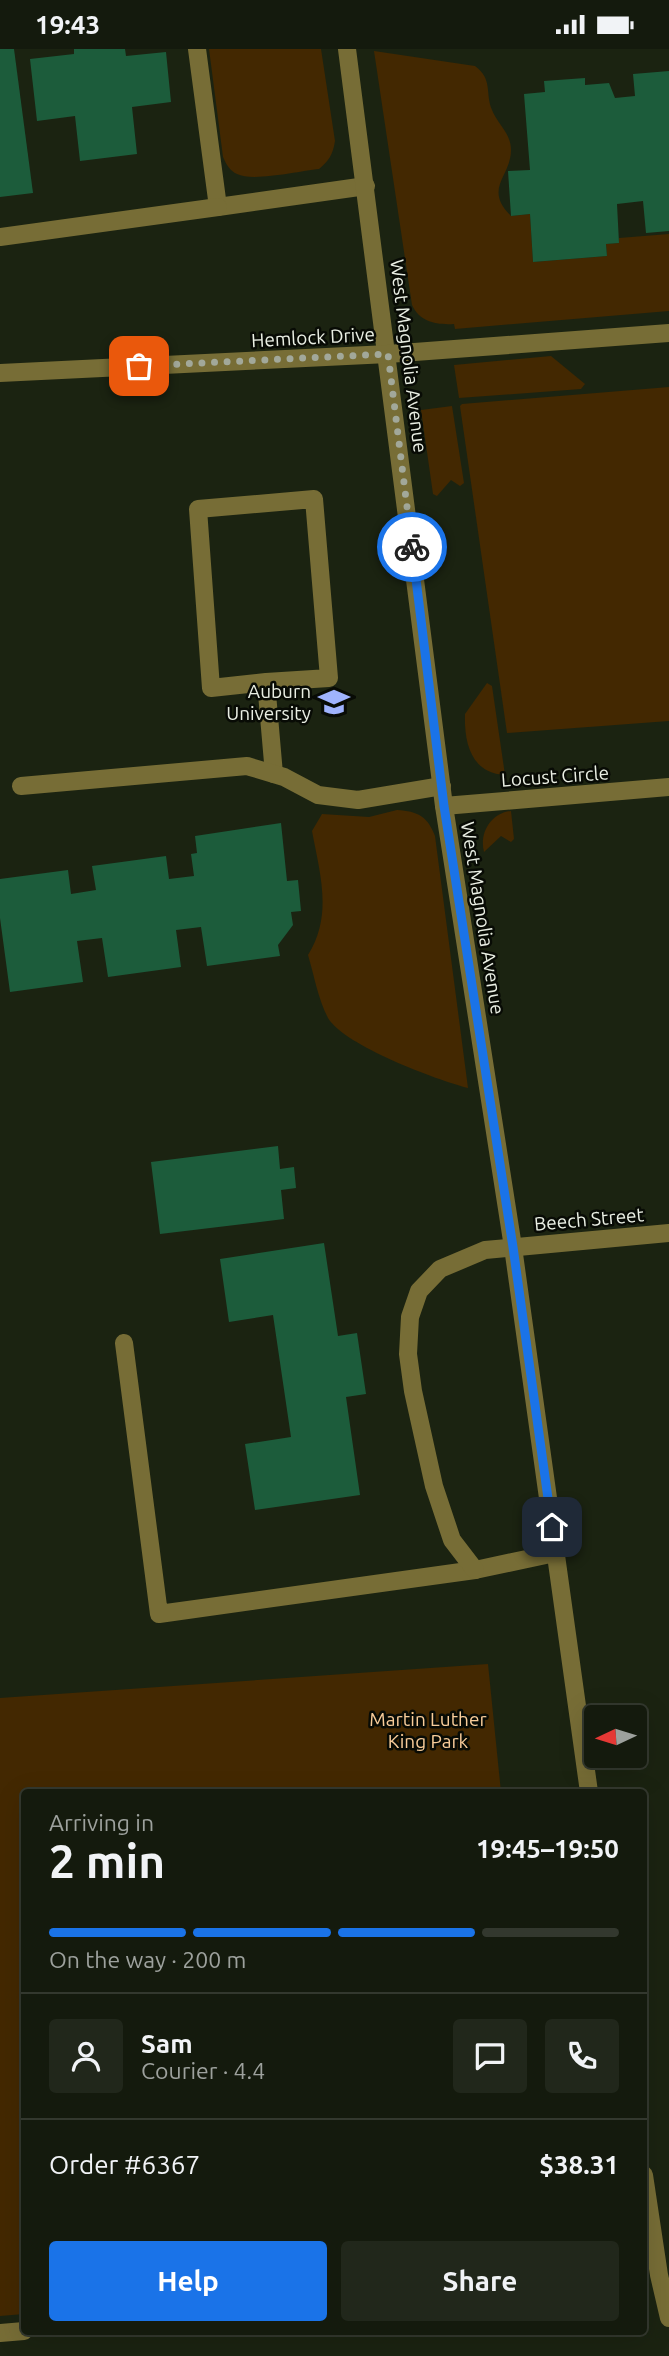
<!DOCTYPE html>
<html lang="en">
<head>
<meta charset="utf-8">
<style>
	:root { --surface:#141a0d; --page:#21271b; --text:#f1f3f6; --muted:#9da19d; --line:#33382e; --accent:#1a73e8 }
	body { margin:0; font-family:Ubuntu,sans-serif; background:var(--page); color:var(--text); height:100vh; display:flex; flex-direction:column; font-size:26px; white-space:nowrap }
	* { box-sizing:border-box; margin:0 }
	p { font-size:23px; color:var(--muted) }
	.icon { flex:none; width:38px; height:38px; fill:none; stroke:currentColor; stroke-width:2; stroke-linecap:round; stroke-linejoin:round }
	.map { position:relative; flex:1; overflow:hidden }
	.details { position:absolute; left:21px; top:1740px; width:626px; height:546px; display:flex; flex-direction:column; background:var(--surface); border-radius:7px; box-shadow:0 7px 28px #0002,0 0 0 2px var(--line) }
	.details>* { flex:none }
	.needle { width:46px; rotate:266deg }
	.tools { position:absolute; left:584px; top:1656px; display:grid; gap:14px }
	.tools a { display:grid; place-items:center; width:63px; height:63px; border-radius:7px; background:var(--surface); box-shadow:0 7px 28px #0002,0 0 0 2px var(--line); font-size:35px }
	.pin { position:absolute; display:grid; place-items:center; width:60px; height:60px; color:#fff; margin:-30px; border-radius:14px; box-shadow:0 4px 10px #0006 }
	.courier { position:absolute; display:grid; place-items:center; width:70px; height:70px; margin:-35px; border:5px solid #1a73e8; border-radius:50%; background:#fff; color:#222; box-shadow:0 2px 9px #0007 }
	.headline em { font-style:normal; font-weight:600 }
	.headline div { display:flex; flex-direction:column-reverse }
	.headline { display:flex; align-items:center; justify-content:space-between; height:119px; padding:0 28px }
	h1 { font-size:46px; font-weight:600; line-height:52px }
	.bar { display:grid; grid-template-columns:repeat(4,1fr); gap:10px 7px; align-content:center; height:84px; padding:0 28px }
	.bar i { height:9px; border-radius:5px; background:var(--line) }
	.bar .current { background:var(--accent) }
	.bar p { grid-column:span 4 }
	.line { display:flex; align-items:center; gap:18px; padding:0 28px; border-top:2px solid var(--line) }
	.line div { flex:1 }
	.round { display:grid; place-items:center; flex:none; width:74px; height:74px; border-radius:7px; background:var(--page) }
	.primary-button { display:flex; gap:14px; margin-top:auto; padding:14px 28px }
	.primary-button a { flex:1; height:80px; border-radius:7px; background:var(--accent); color:#fff; font-size:28px; font-weight:600; line-height:80px; text-align:center }
	.primary-button a+a { background:var(--page); color:var(--text) }
	.status { display:flex; justify-content:space-between; align-items:center; height:49px; padding:0 35px; background:var(--surface); direction:ltr }
	.status svg { height:19px; fill:currentColor }
	.map>svg:first-child { display:block }
	.green { fill:#432801 }
	.building { fill:#1c5c3b }
	.lines { fill:none; stroke-linecap:round; stroke-linejoin:round }
	.minor { stroke:#776d36; stroke-width:18 }
	.done { stroke:#a2a89a; stroke-width:7; stroke-dasharray:0 12.6 }
	.route { stroke:#1a73e8; stroke-width:9 }
	.labels { text-anchor:middle; stroke-width:5; stroke-linejoin:round; paint-order:stroke }
	.street-label { font-size:19px; fill:#eaefe4; stroke:#080b05 }
	.poi-label { font-size:19px; fill:#eaefe4; stroke:#080b05; text-anchor:end }
	.park-label { font-size:19px; fill:#f9cd9a; stroke:#080b05 }
</style>
</head>
<body>
<div class="status"><b>19:43</b><svg viewBox="0 0 49 12"><path d="M0 12V9h3v3zM5 12V6h3v6zM10 12V3h3v9zM15 12V0h3v12zM26 1h20v11H26zM47 4h2v5h-2z"/></svg></div>
<div class="map">
<svg width="669" height="2307" viewBox="0 0 669 2307">
	<rect width="100%" height="100%" fill="#1b2311"/>
	<g class="green">
		<path d="M 209,0 L 321,0 L 335,92 C 333,105 329,112 319,120 C 299,122 253,133 237,125 C 230,122 226,115 223,108 Z"/>
		<path d="M 374,2 L 475,17 C 493,30 485,44 492,61 C 498,76 511,84 511,101 C 511,128 483,139 511,167 L 530,165 L 533,213 L 607,207 L 606,195 L 619,194 L 619,189 L 669,185 L 669,262 L 455,280 L 454,275 C 436,276 420,273 412,256 Z"/>
		<path d="M 551,307 L 585,335 L 581,340 L 459,349 L 454,316 Z"/>
		<path d="M 669,338 L 669,672 L 507,684 L 460,357 L 462,355 Z"/>
		<path d="M 452,357 L 464,434 L 460,437 L 451,431 L 437,447 L 433,445 L 421,361 Z"/>
		<path d="M 487,634 L 492,637 L 505,726 C 471,724 464,694 465,665 Z"/>
		<path d="M 397,761 C 418,762 428,768 435,787 L 468,1039 C 437,1031 345,997 328,969 C 318,950 314,926 308,906 C 333,866 320,825 312,782 L 322,765 L 369,768 Z"/>
		<path d="M 511,762 L 514,790 L 511,793 L 501,787 L 484,803 C 479,784 491,764 511,762 Z"/>
		<path d="M 488,1615 L 501,1743 L 24,1743 L 24,2265 L 0,2267 L 0,1649 Z"/>
	</g>
	<g class="building">
		<path d="M 0,0 L 14,0 L 33,144 L 0,148 Z"/>
		<path d="M 74,0 L 125,0 L 126,7 L 166,3 L 171,53 L 132,58 L 137,105 L 80,112 L 75,67 L 37,72 L 30,10 L 74,5 Z"/>
		<path d="M 669,22 L 669,182 L 646,184 L 643,152 L 617,155 L 619,194 L 606,195 L 607,207 L 533,213 L 530,165 L 511,167 L 508,122 L 530,121 L 524,45 L 545,43 L 544,32 L 585,29 L 585,36 L 609,34 L 615,49 L 635,47 L 633,25 Z"/>
		<path d="M 281,774 L 287,832 L 298,831 L 301,862 L 291,863 L 293,876 L 278,896 L 280,907 L 207,917 L 201,878 L 176,881 L 181,918 L 108,928 L 102,889 L 77,892 L 83,933 L 10,943 L 0,869 L 0,830 L 68,821 L 71,845 L 96,841 L 92,817 L 166,807 L 169,830 L 194,827 L 191,805 L 197,804 L 195,787 Z"/>
		<path d="M 278,1097 L 280,1120 L 294,1118 L 296,1139 L 281,1141 L 284,1170 L 160,1185 L 151,1113 Z"/>
		<path d="M 324,1194 L 338,1287 L 357,1284 L 366,1345 L 346,1348 L 360,1446 L 255,1461 L 245,1395 L 291,1388 L 273,1266 L 229,1273 L 220,1210 Z"/>
	</g>
	<g class="lines">
		<g class="minor">
			<path d="M 197,0 L 218,158 L 366,137"/>
			<path d="M 347,0 L 444,757 L 513,1198 L 589,1743"/>
			<path d="M 0,188 L 218,158"/>
			<path d="M 0,324 L 388,305 L 669,284"/>
			<path d="M 266,633 L 329,629 L 314,450 L 198,460 L 211,639 L 266,633 L 274,725"/>
			<path d="M 21,737 L 247,717 L 284,728 L 318,746 L 358,751 L 442,737"/>
			<path d="M 444,757 L 669,738"/>
			<path d="M 124,1294 L 159,1565 L 475,1521 L 555,1504"/>
			<path d="M 475,1521 L 452,1491 L 434,1437 L 413,1342 L 408,1305 L 410,1268 L 419,1242 L 440,1220 L 485,1201 L 669,1184"/>
			<path d="M 644,2126 L 659,2226 L 669,2269"/>
			<path d="M 0,2284 L 24,2282"/>
		</g>
	</g>
	<g class="lines">
		<path class="done" d="M 139,317 L 388,305 L 412,498"/>
		<path class="route" d="M 412,498 L 444,757 L 513,1198 L 552,1478"/>
	</g>
	<defs>
		<symbol id="university-bare" viewBox="-9 -9 18 18"><path d="M0-5L7-2L0 1L-7-2ZM-4 1L0 2.5L4 1V4Q0 6-4 4Z" fill="#9fb3fd" stroke="#080b05" stroke-width="2.5" paint-order="stroke"/></symbol>
	</defs>
	<g fill-rule="evenodd">
		<use href="#university-bare" x="312" y="631" width="44" height="44"/>
	</g>
	<g class="labels">
		<g class="street-label">
			<text transform="translate(313 288) rotate(-3)" y="7">Hemlock Drive</text>
			<text transform="translate(409 307) rotate(83)" y="7">West Magnolia Avenue</text>
			<text transform="translate(555 727) rotate(-4)" y="7">Locust Circle</text>
			<text transform="translate(483 869) rotate(81)" y="7">West Magnolia Avenue</text>
			<text transform="translate(589 1170) rotate(-5)" y="7">Beech Street</text>
		</g>
		<g class="poi-label">
			<text x="311" y="649">Auburn<tspan x="311" dy="22">University</tspan></text>
		</g>
		<g class="park-label">
			<text x="428" y="1677">Martin Luther<tspan x="428" dy="22">King Park</tspan></text>
		</g>
	</g>
</svg>
<div class="tools">
<a><svg class="needle" viewBox="-14 -14 28 28"><path d="M0-13l5 13h-10z" fill="#e53935"/><path d="M0 13l5-13h-10z" fill="#9da19d"/></svg></a>
</div>
<div class="pin" style="left:139px;top:317px;background:#ea580c"><svg class="icon" aria-label="bag" viewBox="0 0 24 24"><path d="M5 8h14l-1 12H6zM9 8a3 3 0 0 1 6 0"/></svg></div>
<div class="pin" style="left:552px;top:1478px;background:#1f2937"><svg class="icon" aria-label="home" viewBox="0 0 24 24"><path d="M3 11l9-7 9 7M6 9v11h12V9"/></svg></div>
<div class="courier" style="left:412px;top:498px"><svg class="icon" aria-label="bike" viewBox="0 0 24 24"><circle cx="6" cy="16" r="4"/><circle cx="18" cy="16" r="4"/><path d="M6 16l4-8h5l3 8M10 8l3 8H6M13 5h3"/></svg></div>
<section class="details">
<div class="headline"><div><h1>2 min</h1><p>Arriving in</p></div><em>19:45–19:50</em></div>
<div class="bar"><i class="current"></i><i class="current"></i><i class="current"></i><i></i><p>On the way · 200 m</p></div>
<div class="line" style="height:126px"><a class="round"><svg class="icon" aria-label="person" viewBox="0 0 24 24"><circle cx="12" cy="8" r="4"/><path d="M4 21q1-7 8-7t8 7"/></svg></a><div><b>Sam</b><p>Courier · 4.4</p></div><a class="round"><svg class="icon" aria-label="chat" viewBox="0 0 24 24"><path d="M4 5h16v11H9l-5 4z"/></svg></a><a class="round"><svg class="icon" aria-label="phone" viewBox="0 0 24 24"><path d="M5 4h4l2 5-3 2q2 4 5 5l2-3 5 2v4C11 20 4 13 5 4z"/></svg></a></div>
<div class="line" style="height:91px"><div>Order #6367</div><b>$38.31</b></div>
<div class="primary-button"><a>Help</a><a>Share</a></div>
</section>
</div>
</body>
</html>
